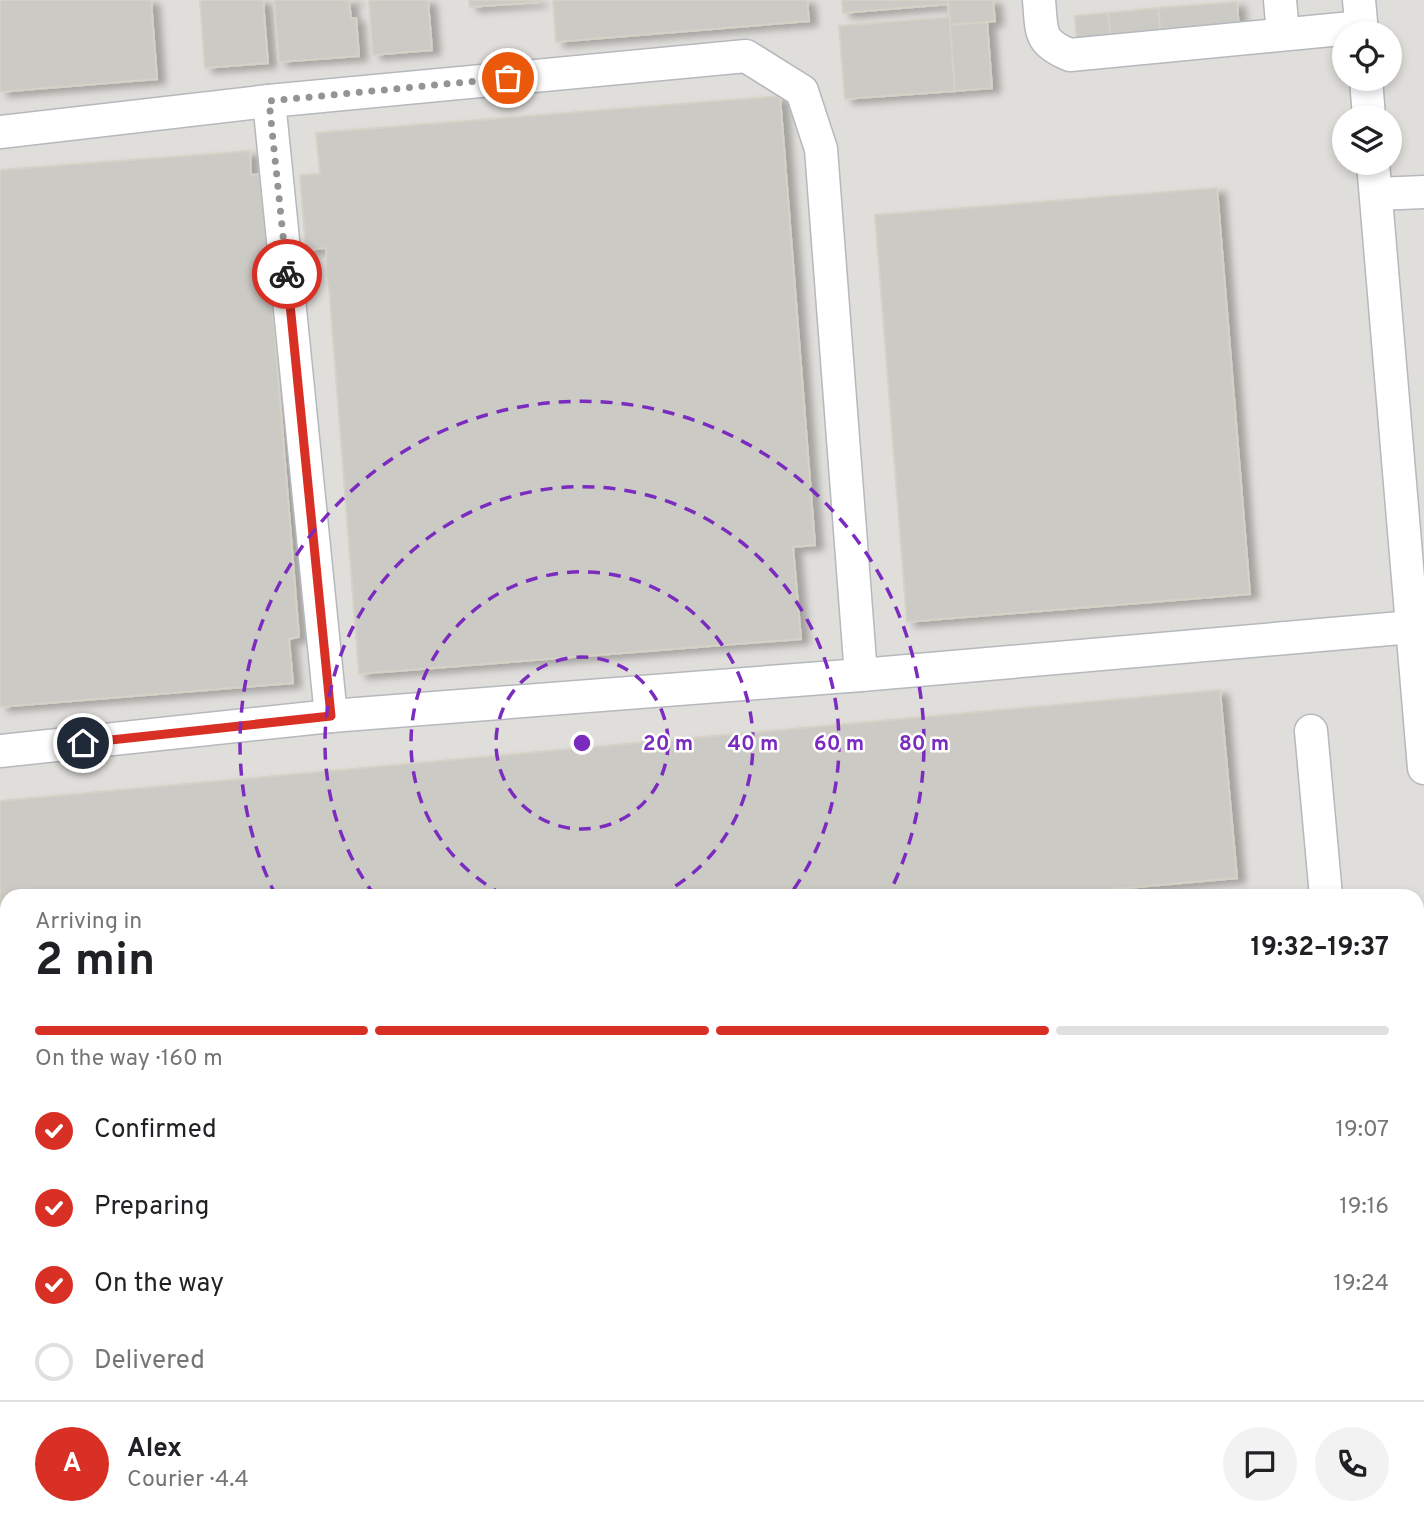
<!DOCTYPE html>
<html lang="en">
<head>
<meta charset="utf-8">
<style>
	:root { --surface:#fff; --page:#f2f2f2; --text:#202124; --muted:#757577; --line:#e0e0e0; --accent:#d93025 }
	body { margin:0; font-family:Overpass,sans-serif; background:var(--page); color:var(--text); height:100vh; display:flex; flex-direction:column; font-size:26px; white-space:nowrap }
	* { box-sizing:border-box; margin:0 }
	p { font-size:23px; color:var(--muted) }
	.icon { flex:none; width:38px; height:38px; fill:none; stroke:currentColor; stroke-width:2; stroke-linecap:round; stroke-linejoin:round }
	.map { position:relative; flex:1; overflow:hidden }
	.details { position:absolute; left:0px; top:889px; width:1424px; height:651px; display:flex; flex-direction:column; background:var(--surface); border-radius:21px 21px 0 0; box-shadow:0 4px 10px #0003 }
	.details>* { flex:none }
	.controls { position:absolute; left:1332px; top:21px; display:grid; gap:14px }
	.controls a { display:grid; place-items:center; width:70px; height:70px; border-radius:50%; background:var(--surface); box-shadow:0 4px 10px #0003; font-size:35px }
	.pin { position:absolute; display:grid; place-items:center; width:60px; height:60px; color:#fff; margin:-30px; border:4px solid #fff; border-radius:50%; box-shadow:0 2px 7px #0007 }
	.courier { position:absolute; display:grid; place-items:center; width:70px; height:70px; margin:-35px; border:5px solid #d93025; border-radius:50%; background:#fff; color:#222; box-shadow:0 2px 9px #0007 }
	.headline em { font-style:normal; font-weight:700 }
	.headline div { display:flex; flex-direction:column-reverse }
	.headline { display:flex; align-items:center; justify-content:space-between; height:119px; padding:0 35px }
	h1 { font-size:46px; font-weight:700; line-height:52px }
	.bar { display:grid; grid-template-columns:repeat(4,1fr); gap:10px 7px; align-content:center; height:84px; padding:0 35px }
	.bar i { height:9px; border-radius:5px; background:var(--line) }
	.bar .selected { background:var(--accent) }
	.bar p { grid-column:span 4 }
	.line { display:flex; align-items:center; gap:18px; padding:0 35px; border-top:2px solid var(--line) }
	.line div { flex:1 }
	.round { display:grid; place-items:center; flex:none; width:74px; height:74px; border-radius:37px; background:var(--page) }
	ol { padding:0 35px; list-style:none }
	li { display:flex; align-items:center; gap:21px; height:77px }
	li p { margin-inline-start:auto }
	li .icon { padding:7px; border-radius:50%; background:var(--accent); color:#fff; stroke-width:4 }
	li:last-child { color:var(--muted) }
	li i { width:38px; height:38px; border:4px solid var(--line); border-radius:50% }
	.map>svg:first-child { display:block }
	.industrial { fill:#e0deda; fill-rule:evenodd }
	.building { fill:#cccac5; stroke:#d6d1c6; stroke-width:2; filter:url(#shadow) }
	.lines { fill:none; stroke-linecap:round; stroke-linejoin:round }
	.minor-casing { stroke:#b5b8bc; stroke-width:35 }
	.minor { stroke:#fff; stroke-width:32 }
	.done { stroke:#929495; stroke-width:7; stroke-dasharray:0 12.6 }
	.route { stroke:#d93025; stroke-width:9 }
	.ring { fill:none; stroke:#7b2cbf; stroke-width:3.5; stroke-dasharray:12 9 }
	.centre { fill:#7b2cbf; stroke:#fff; stroke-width:3.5 }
	.ring-label { font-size:21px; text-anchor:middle; font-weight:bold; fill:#7b2cbf; stroke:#fff; stroke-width:5; stroke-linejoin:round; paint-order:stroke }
</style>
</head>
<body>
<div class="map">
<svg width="1424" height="1540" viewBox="0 0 1424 1540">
	<defs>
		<filter id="shadow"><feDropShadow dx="8" dy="4.5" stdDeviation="3.5" flood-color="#0004"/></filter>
	</defs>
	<rect width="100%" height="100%" fill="#f1efe8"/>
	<path class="industrial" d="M 0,0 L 1424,0 L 1424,1540 L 0,1540 ZM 1344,33 L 1390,33 L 1390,79 L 1344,79 ZM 1344,117 L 1390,117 L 1390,163 L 1344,163 ZM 7,896 L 1418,896 L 1418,1533 L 7,1533 Z"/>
	<g class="building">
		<path d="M 0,0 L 151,0 L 157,79 L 0,92 Z"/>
		<path d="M 200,0 L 263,0 L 268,63 L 205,68 Z"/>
		<path d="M 274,0 L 357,0 L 349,1 L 351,18 L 356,18 L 359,56 L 279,62 Z"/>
		<path d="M 369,0 L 428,0 L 432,50 L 373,55 Z"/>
		<path d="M 469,0 L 538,0 L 538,2 L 470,7 Z"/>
		<path d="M 553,0 L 807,0 L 809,21 L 556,42 Z"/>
		<path d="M 842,0 L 948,0 L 949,4 L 843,13 Z"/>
		<path d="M 948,0 L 993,0 L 995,21 L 950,25 Z"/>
		<path d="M 1237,2 L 1239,30 L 1161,37 L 1158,8 Z"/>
		<path d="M 1158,8 L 1161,37 L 1111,41 L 1108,13 Z"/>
		<path d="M 1108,13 L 1111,41 L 1077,45 L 1075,16 Z"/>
		<path d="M 950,17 L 955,91 L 845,99 L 839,26 Z"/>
		<path d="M 987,22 L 992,88 L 955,91 L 950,25 Z"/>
		<path d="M 780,96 L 815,545 L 793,547 L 801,639 L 359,674 L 326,248 L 306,250 L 300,175 L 320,174 L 316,133 Z"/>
		<path d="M 250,151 L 251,175 L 262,174 L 299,637 L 289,639 L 293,683 L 0,707 L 0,170 Z"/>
		<path d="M 1217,188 L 1250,594 L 907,622 L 875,215 Z"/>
		<path d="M 1220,690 L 1237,878 L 1038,896 L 7,896 L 7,990 L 0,991 L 0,801 Z"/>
		<rect x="0" y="1023" width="7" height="190"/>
		<path d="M 0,1318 L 7,1318 L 7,1393 L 0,1394 Z"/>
		<path d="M 7,1448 L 7,1533 L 648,1533 L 648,1540 L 0,1540 L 0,1449 Z"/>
		<path d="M 698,1533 L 857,1533 L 780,1540 L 699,1540 Z"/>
		<path d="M 857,1533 L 906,1533 L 907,1540 L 780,1540 Z"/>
		<path d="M 906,1533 L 1377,1533 L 1378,1540 L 907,1540 Z"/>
	</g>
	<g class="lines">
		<defs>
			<g id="minor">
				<path d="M 1039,0 C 1042,32 1038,42 1070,55 L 1362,27"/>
				<path d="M 1280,0 L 1283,34"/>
				<path d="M 1359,0 L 1362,33"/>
				<path d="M 1366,79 L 1369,117"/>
				<path d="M 269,101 L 331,716"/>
				<path d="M 0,132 L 269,101 L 746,56 L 802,91 L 821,149 L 861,675"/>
				<path d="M 1373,163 L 1424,768"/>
				<path d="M 1376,194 L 1424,192"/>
				<path d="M 1311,731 L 1326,896"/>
				<path d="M 0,751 L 331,716 L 861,675 L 1412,627"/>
				<path d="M 0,1431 L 7,1430"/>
				<path d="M 1383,1533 L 1383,1540"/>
			</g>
		</defs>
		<use href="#minor" class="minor-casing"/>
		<use href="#minor" class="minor"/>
	</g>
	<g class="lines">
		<path class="done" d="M 287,274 L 269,101 L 508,78"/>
		<path class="route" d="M 83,743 L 331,716 L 287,274"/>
	</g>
	<g class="ring">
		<circle cx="582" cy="743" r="86"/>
		<path d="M504 895A171 171 0 1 1 660 895"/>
		<path d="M375 896A257 257 0 1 1 789 896"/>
		<path d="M276 896A342 342 0 1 1 888 896"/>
	</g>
	<circle cx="582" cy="743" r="10" class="centre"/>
	<g class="ring-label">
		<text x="668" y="750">20 m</text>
		<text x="753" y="750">40 m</text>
		<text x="839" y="750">60 m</text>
		<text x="924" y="750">80 m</text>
	</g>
</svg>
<div class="controls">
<a><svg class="icon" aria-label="locate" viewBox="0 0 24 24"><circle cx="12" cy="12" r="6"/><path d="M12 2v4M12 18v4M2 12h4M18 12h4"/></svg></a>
<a><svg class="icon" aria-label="layers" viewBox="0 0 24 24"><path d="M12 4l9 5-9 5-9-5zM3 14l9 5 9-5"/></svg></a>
</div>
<div class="pin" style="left:508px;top:78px;background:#ea580c"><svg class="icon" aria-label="bag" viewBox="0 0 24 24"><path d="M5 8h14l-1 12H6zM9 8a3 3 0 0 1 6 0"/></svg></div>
<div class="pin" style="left:83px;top:743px;background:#1f2937"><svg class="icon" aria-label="home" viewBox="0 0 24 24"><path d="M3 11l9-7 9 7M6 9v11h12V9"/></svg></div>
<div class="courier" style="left:287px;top:274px"><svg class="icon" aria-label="bike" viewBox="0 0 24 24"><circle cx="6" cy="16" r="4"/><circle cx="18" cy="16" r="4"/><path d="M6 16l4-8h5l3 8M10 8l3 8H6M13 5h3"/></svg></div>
<section class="details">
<div class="headline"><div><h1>2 min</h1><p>Arriving in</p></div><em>19:32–19:37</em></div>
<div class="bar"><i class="selected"></i><i class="selected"></i><i class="selected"></i><i></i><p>On the way · 160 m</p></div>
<ol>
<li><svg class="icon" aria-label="check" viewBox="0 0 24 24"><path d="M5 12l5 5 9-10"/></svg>Confirmed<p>19:07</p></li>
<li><svg class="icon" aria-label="check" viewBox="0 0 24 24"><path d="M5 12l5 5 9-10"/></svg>Preparing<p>19:16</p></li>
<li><svg class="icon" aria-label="check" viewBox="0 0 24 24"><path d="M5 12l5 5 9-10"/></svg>On the way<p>19:24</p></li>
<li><i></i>Delivered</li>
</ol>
<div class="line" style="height:126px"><b class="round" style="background:var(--accent);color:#fff">A</b><div><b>Alex</b><p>Courier · 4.4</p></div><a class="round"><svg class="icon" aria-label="chat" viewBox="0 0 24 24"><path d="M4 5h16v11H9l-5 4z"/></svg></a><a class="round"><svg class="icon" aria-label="phone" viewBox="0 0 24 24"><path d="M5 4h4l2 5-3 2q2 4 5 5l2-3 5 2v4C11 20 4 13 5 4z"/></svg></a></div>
</section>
</div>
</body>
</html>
